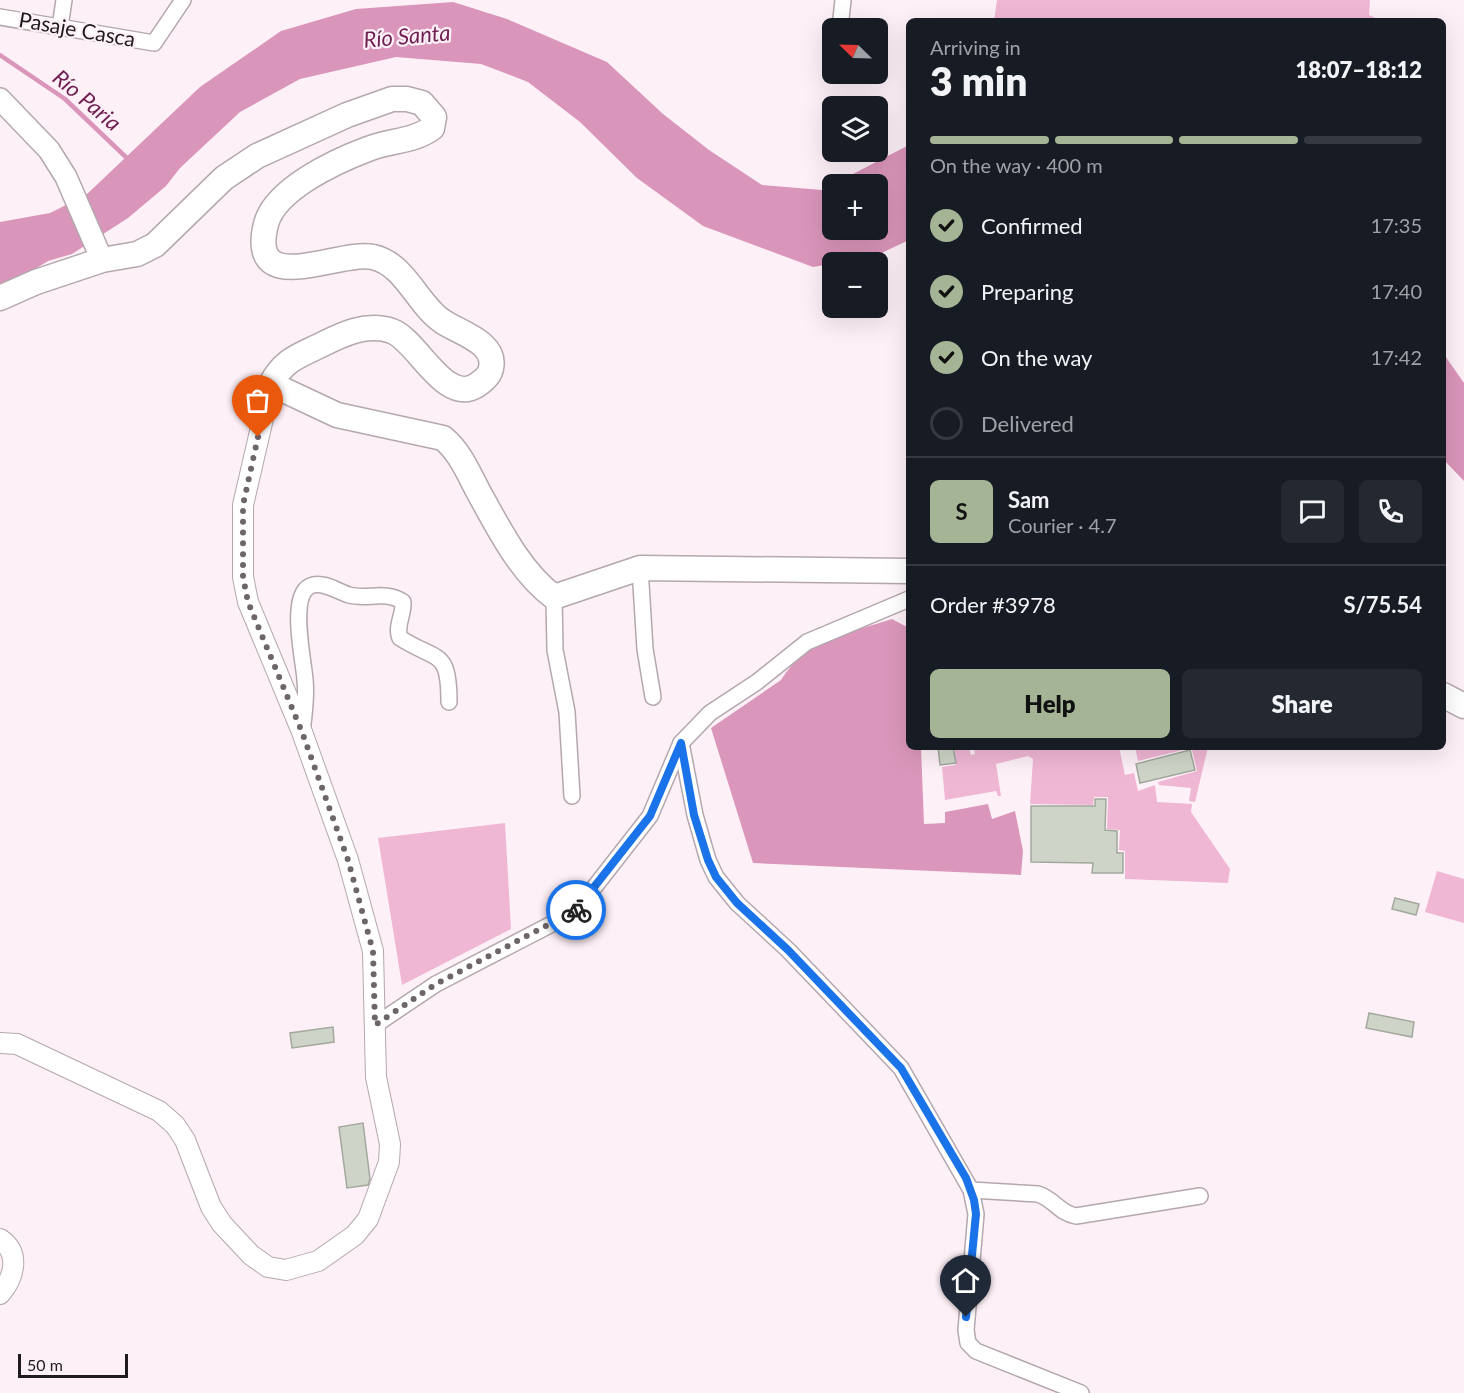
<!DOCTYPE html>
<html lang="en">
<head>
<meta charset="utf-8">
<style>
	:root { --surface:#171b24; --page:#242831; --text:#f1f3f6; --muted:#9ea1a6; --line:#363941; --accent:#a4b495 }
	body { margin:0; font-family:Lato,sans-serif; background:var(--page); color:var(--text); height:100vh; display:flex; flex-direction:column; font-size:22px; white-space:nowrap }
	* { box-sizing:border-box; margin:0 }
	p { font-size:20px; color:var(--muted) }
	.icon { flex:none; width:33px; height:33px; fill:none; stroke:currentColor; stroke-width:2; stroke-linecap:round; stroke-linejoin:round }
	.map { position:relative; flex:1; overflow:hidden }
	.details { position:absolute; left:906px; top:18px; width:540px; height:732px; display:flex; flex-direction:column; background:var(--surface); border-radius:9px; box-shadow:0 6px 24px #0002 }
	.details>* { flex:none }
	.needle { width:39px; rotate:293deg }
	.fabs { position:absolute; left:822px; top:18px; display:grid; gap:12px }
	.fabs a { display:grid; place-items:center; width:66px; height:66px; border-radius:9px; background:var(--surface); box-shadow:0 6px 24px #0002; font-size:30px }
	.scale { position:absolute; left:18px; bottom:15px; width:110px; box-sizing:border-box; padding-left:6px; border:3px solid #1f1a1d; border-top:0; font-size:16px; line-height:21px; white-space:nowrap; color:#1f1a1d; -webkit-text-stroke:4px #fef0f7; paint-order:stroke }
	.pin { position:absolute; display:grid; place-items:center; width:51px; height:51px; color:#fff; margin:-62px -26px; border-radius:50% 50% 50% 0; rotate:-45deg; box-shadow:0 0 6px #0007 }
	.pin .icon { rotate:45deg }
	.courier { position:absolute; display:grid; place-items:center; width:60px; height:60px; margin:-30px; border:4px solid #1a73e8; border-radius:50%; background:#fff; color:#222; box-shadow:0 2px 8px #0007 }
	.headline em { font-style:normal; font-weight:800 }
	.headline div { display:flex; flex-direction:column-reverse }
	.headline { display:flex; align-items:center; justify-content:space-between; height:102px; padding:0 24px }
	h1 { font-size:39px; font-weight:800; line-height:45px }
	.bar { display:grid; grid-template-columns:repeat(4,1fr); gap:9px 6px; align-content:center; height:72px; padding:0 24px }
	.bar i { height:8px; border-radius:4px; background:var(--line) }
	.bar .current { background:var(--accent) }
	.bar p { grid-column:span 4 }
	.line { display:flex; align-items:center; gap:15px; padding:0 24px; border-top:2px solid var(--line) }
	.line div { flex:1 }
	.round { display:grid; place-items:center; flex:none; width:63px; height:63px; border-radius:9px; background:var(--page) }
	ol { padding:0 24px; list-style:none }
	li { display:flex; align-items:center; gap:18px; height:66px }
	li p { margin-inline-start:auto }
	li .icon { padding:6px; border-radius:50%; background:var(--accent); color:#111; stroke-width:4 }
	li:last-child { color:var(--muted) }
	li i { width:33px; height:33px; border:3px solid var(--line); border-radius:50% }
	.button { display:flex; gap:12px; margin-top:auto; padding:12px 24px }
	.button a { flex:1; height:69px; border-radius:9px; background:var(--accent); color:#111; font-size:24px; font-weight:800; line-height:69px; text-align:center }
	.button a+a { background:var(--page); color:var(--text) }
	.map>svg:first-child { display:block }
	.green { fill:#f0b7d5 }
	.forest { fill:#db97bb }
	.water { fill:#da95ba; fill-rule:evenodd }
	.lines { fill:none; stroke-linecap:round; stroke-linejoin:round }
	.stream { stroke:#da95ba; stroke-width:4.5 }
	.building { fill:#ced5c8; stroke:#a2a89d; stroke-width:1.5 }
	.minor-casing { stroke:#b4a7ad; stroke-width:18 }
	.tertiary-casing { stroke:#b4a7ad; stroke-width:22 }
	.secondary-casing { stroke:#b4a7ad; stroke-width:24 }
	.primary-casing { stroke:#b4a7ad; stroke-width:27 }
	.minor { stroke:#fff; stroke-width:15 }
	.tertiary { stroke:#fff; stroke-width:20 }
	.secondary { stroke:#fff; stroke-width:21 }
	.primary { stroke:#fff; stroke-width:24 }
	.done { stroke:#6d6569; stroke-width:6; stroke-dasharray:0 10.8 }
	.route { stroke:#1a73e8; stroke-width:8 }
	.labels { text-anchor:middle; stroke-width:4.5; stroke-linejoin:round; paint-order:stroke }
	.street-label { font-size:21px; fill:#1f1a1d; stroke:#fef0f7 }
	.water-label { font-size:22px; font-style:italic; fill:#6e1e50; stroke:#fef0f7 }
</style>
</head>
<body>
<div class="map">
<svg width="1464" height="1393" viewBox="0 0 1464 1393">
	<rect width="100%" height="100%" fill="#fef0f7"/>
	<g class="green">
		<path d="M 997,0 L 1370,0 L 1369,15 L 1382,21 L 994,21 Z"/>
		<path d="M 954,747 L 969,747 L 971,755 L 975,754 L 974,748 L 977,747 L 1119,747 L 1125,775 L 1134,773 L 1138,791 L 1155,785 L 1157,802 L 1192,804 L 1191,812 L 1230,869 L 1228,883 L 1125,879 L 1125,851 L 1119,850 L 1120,830 L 1107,829 L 1108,797 L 1094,797 L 1093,805 L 1030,804 L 1033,759 L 1028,756 L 996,764 L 1001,796 L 998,796 L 996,791 L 945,800 L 942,767 L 956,765 Z"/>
		<path d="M 1135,747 L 1195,747 L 1138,761 Z"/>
		<path d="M 1202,747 L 1208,747 L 1195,802 L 1189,801 L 1191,788 L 1159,785 L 1158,782 L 1197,771 L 1192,750 Z"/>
		<path d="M 505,823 L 511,929 L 402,985 L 378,838 Z"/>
		<path d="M 1437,871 L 1464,879 L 1464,923 L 1425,912 Z"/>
	</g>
	<path class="forest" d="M 892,619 L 909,628 L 909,747 L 921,747 L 924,824 L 945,823 L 945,812 L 988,804 L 992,819 L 1015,811 L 1023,851 L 1021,875 L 753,863 L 711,728 L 781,680 C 806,639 849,633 892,619 Z"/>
	<g class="water">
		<path d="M 453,2 L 507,19 L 607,62 L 663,114 L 709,150 L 762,185 L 822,190 L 909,145 L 909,240 L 873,257 L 813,267 L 703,226 L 637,178 L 580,122 L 528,82 L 481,64 L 396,57 L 300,79 L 240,112 L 180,168 L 166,186 L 128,218 L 72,254 L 48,261 L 0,290 L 0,222 L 50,213 L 86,195 L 200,87 L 281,31 L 356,9 ZM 832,184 L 878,184 L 878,230 L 832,230 Z"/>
		<path d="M 1443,353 L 1464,383 L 1464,481 L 1443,459 Z"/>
	</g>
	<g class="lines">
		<path class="stream" d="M 0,55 L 65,99 L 130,161"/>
	</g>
	<g class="building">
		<path d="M 938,747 L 953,747 L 956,763 L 940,765 Z"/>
		<path d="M 1190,750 L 1195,770 L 1140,783 L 1136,764 Z"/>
		<path d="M 1095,799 L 1106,799 L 1105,830 L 1117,831 L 1117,853 L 1123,853 L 1123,873 L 1092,873 L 1093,863 L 1031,862 L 1031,806 L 1095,806 Z"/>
		<path d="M 1395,898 L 1419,904 L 1416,915 L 1392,909 Z"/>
		<path d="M 1369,1013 L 1414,1022 L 1412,1037 L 1366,1028 Z"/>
		<path d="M 333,1027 L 334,1042 L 292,1048 L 290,1033 Z"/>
		<path d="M 363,1123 L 370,1179 L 368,1185 L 347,1188 L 339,1127 Z"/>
	</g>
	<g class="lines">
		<defs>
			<g id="minor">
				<path d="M 0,17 L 154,43 L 183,0"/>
				<path d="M 60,27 L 64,0"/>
				<path d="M 840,28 L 843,0"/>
				<path d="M 640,568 L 645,649 L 653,697"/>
				<path d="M 554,597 L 555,650 L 567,712 L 572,796"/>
				<path d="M 302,732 C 304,715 307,697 305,680 C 304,661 287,591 313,585 C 325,582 339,592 349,595 C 367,600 386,590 403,602 C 404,615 395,626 400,638 C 438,662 449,649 449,702"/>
				<path d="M 681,743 L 695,815 L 708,860 L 716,877 L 737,903 L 788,950 L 901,1068 L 971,1190 L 976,1214 L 966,1330 L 968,1343 L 976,1351 L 1081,1393"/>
				<path d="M 375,1025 L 436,984 L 575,912 L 650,816 L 681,743 L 710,713 L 757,682 L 807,642 L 909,599"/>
				<path d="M 971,1190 L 1038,1194 C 1054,1199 1059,1213 1076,1216 L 1200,1196"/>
			</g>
			<g id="tertiary">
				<path d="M 0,1043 L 17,1044 L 159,1111 L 175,1125 L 185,1140 L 211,1207 L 222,1224 L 251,1255 L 268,1267 L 286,1270 L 318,1261 L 355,1235 L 368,1219 L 389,1162 L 390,1144 L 376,1077 L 373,951 L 348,860 L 302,732 L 248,602 L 243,577 L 243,505 L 271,384"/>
				<path d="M 0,1239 C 21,1253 14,1278 0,1294"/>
			</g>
			<path id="secondary" d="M 0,99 L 49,150 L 66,177 L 102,260"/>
			<g id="primary">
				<path d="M 0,298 L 36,282 L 102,260 L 137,254 L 155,245 L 224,178 L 257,156 L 347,115 L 392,99 L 407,99 L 422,103 L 434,117 L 432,128 C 413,142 390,140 368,149 C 336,161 275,189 266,224 C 247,301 340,249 373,257 C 405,264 417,304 442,321 C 457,332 497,342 491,368 C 490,375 483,381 477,385 C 445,406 418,341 392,331 C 366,322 341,335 319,346 C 296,357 283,361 271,384 L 337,415 L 443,438 C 460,452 468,472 478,491 C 498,527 520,572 554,597 L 640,568 L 909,571"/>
				<path d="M 1443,695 L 1464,706"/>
			</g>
		</defs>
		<use href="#minor" class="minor-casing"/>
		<use href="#tertiary" class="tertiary-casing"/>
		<use href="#secondary" class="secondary-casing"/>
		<use href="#primary" class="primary-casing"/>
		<use href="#minor" class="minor"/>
		<use href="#tertiary" class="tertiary"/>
		<use href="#secondary" class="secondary"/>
		<use href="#primary" class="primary"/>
	</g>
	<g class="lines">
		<path class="done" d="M 258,437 L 243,505 L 243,577 L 248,602 L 302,732 L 348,860 L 373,951 L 375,1025 L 436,984 L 576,910"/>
		<path class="route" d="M 576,910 L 650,816 L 681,743 L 694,815 L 708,860 L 716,877 L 737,903 L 788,950 L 901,1068 L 966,1178 L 974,1200 L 976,1214 L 966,1317"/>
	</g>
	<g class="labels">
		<g class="street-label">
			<text transform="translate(77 30) rotate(10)" y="7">Pasaje Casca</text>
		</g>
		<g class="water-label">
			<text transform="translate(407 36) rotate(-5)" y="8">Río Santa</text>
			<text transform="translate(87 100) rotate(40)" y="8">Río Paria</text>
		</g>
	</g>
</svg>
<div class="fabs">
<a><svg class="needle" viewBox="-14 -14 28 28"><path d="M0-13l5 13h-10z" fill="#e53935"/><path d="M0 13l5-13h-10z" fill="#9ea1a6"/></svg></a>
<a><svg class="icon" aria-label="layers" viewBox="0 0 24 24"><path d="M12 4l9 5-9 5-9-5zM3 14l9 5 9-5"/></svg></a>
<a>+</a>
<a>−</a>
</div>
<div class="scale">50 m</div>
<div class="pin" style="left:258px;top:437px;background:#ea580c"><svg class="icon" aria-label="bag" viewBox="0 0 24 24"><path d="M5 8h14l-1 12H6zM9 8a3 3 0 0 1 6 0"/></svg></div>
<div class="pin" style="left:966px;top:1317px;background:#1f2937"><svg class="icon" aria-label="home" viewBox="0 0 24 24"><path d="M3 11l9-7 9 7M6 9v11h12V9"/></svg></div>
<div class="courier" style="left:576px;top:910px"><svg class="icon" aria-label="bike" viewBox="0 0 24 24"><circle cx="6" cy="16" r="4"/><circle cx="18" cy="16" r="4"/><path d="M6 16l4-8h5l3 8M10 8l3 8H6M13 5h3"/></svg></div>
<section class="details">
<div class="headline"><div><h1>3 min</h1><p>Arriving in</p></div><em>18:07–18:12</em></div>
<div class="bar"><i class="current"></i><i class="current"></i><i class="current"></i><i></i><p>On the way · 400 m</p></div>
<ol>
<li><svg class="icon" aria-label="check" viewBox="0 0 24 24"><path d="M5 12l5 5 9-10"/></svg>Confirmed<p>17:35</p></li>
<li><svg class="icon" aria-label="check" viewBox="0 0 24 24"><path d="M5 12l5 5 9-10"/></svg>Preparing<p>17:40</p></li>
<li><svg class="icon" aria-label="check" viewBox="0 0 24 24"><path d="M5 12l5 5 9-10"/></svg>On the way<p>17:42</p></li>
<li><i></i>Delivered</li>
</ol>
<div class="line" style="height:108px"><b class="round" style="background:var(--accent);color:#111">S</b><div><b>Sam</b><p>Courier · 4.7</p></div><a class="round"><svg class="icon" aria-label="chat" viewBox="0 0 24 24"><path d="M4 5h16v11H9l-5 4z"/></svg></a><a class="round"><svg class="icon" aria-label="phone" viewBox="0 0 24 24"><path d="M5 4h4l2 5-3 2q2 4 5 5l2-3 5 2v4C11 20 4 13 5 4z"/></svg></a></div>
<div class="line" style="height:78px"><div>Order #3978</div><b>S/75.54</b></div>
<div class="button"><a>Help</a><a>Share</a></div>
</section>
</div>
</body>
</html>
